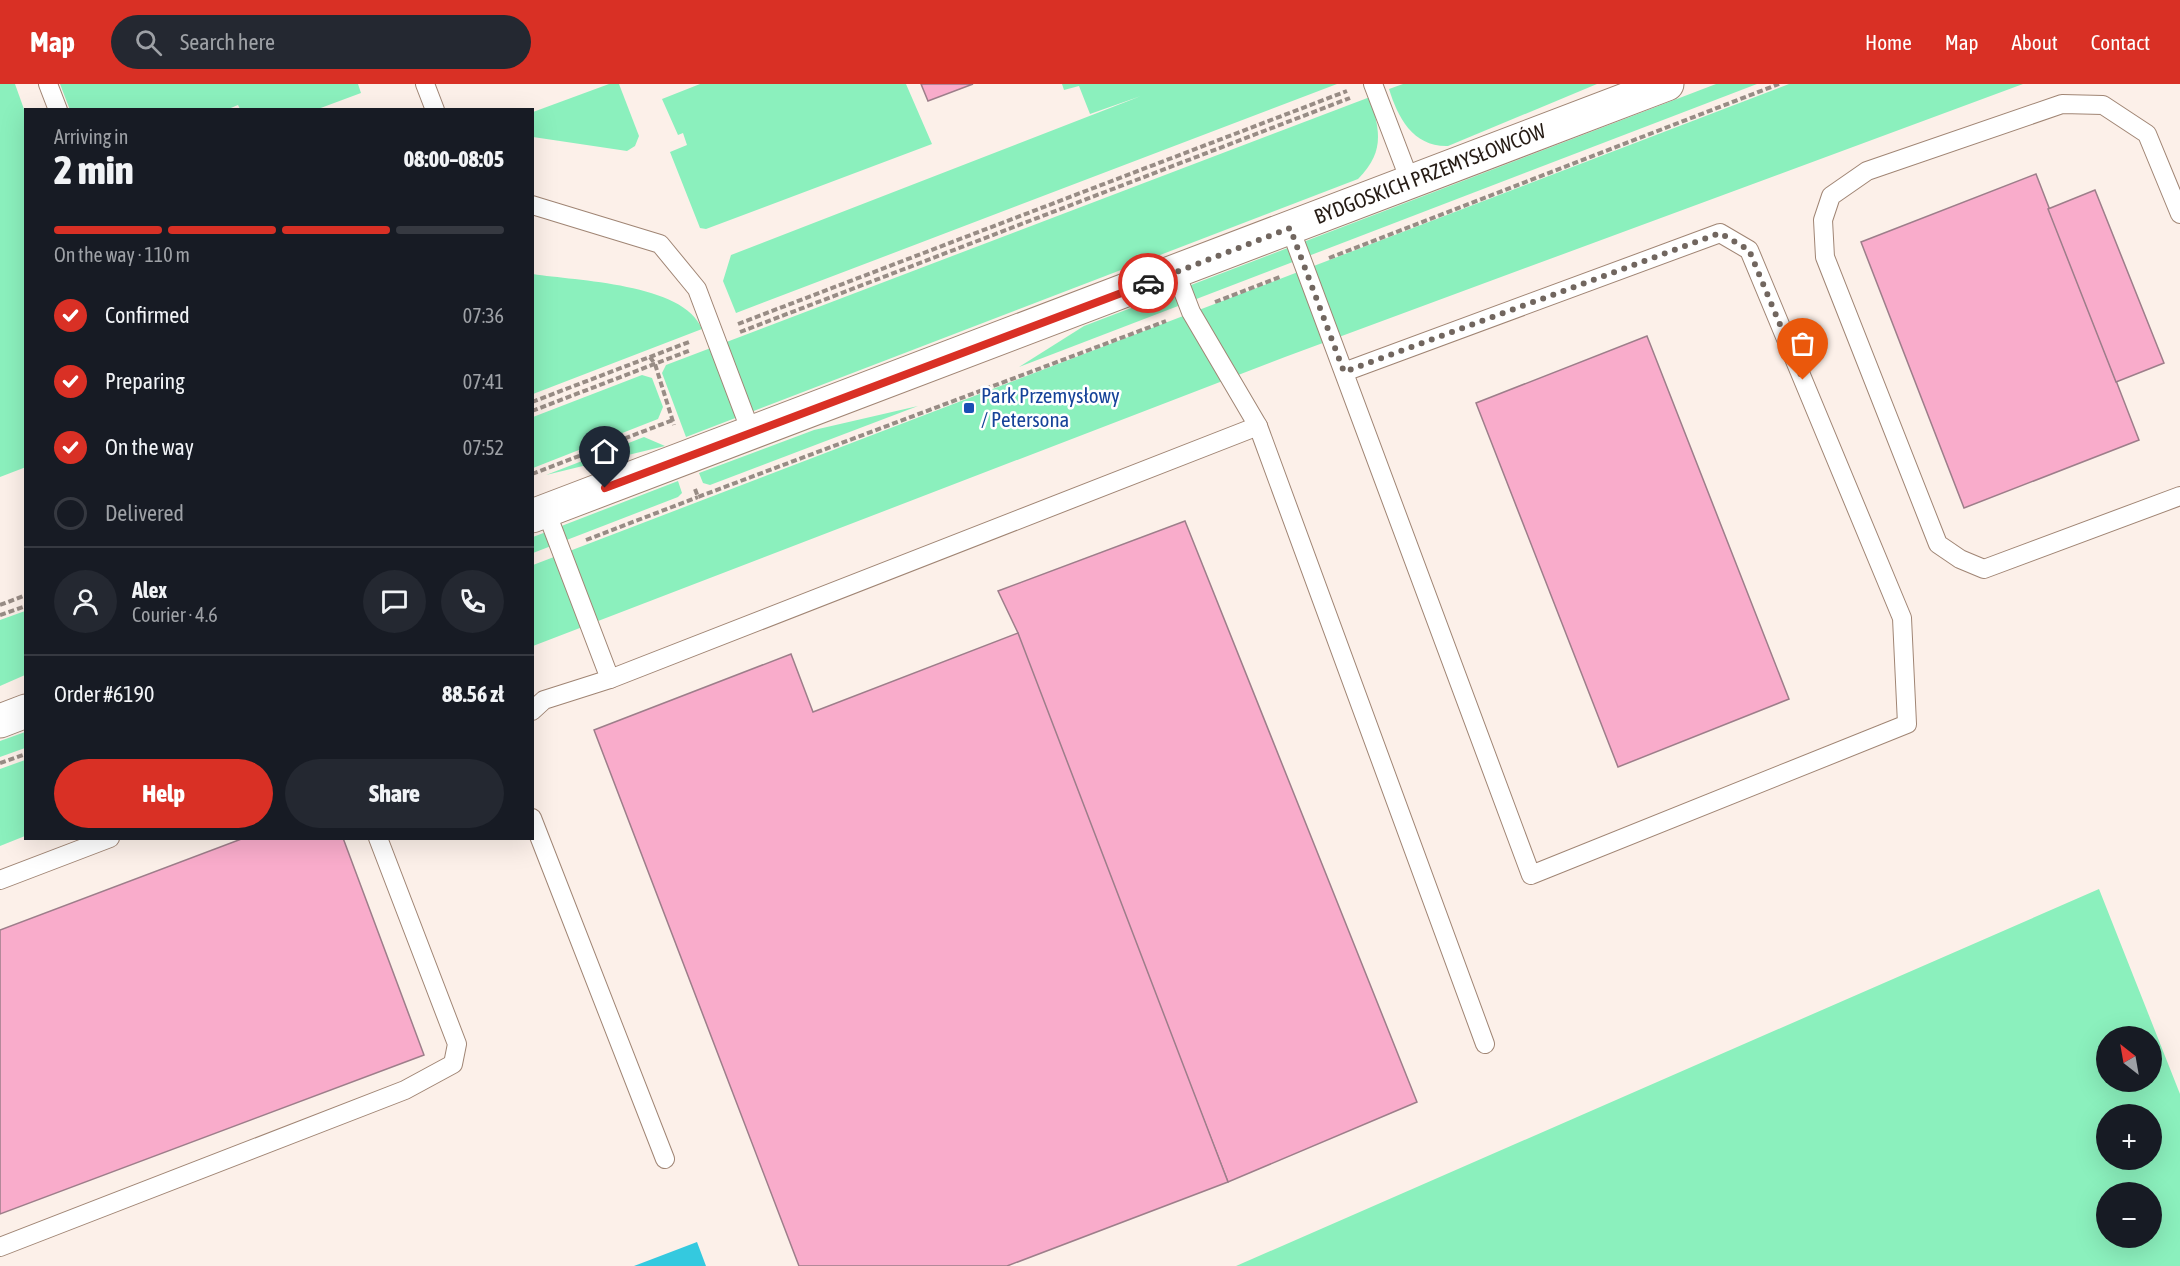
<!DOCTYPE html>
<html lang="en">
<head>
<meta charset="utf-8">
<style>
	:root { --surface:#171b24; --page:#242831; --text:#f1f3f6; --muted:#9ea1a6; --line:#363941; --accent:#d93025 }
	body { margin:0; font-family:"Asap Condensed",sans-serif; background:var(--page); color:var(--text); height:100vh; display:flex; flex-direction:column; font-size:22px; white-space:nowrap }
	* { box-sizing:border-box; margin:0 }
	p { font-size:20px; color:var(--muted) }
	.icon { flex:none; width:33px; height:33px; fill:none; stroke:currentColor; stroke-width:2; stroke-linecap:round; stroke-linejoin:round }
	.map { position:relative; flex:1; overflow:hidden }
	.side { position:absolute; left:24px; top:24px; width:510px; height:732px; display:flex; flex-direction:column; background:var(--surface); border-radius:0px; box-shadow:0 6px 24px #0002 }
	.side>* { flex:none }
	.needle { width:39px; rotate:329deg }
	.tools { position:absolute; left:2096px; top:942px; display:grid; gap:12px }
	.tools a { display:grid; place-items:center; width:66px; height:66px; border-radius:50%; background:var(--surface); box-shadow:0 6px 24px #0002; font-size:30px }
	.pin { position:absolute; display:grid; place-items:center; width:51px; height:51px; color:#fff; margin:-62px -26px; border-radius:50% 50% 50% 0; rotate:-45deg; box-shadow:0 0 6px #0007 }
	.pin .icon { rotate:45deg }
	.courier { position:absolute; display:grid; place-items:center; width:60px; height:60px; margin:-30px; border:4px solid #d93025; border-radius:50%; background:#fff; color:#222; box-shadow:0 2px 8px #0007 }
	.overview em { font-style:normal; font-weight:800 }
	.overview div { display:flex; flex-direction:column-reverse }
	.overview { display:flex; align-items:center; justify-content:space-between; height:102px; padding:0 30px }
	h1 { font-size:39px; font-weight:800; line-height:45px }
	.bar { display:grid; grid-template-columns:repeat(4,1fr); gap:9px 6px; align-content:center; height:72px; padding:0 30px }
	.bar i { height:8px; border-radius:4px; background:var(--line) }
	.bar .current { background:var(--accent) }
	.bar p { grid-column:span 4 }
	.line { display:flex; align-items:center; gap:15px; padding:0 30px; border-top:2px solid var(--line) }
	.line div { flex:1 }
	.round { display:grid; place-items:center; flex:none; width:63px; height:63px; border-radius:32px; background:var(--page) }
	ol { padding:0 30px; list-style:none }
	li { display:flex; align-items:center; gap:18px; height:66px }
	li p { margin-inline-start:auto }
	li .icon { padding:6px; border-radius:50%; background:var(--accent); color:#fff; stroke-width:4 }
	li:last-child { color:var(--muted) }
	li i { width:33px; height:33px; border:3px solid var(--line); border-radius:50% }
	.button { display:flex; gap:12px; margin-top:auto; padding:12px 30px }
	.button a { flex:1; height:69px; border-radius:36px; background:var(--accent); color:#fff; font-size:24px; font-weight:800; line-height:69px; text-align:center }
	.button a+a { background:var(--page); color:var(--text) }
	header { display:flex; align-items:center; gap:36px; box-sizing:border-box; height:84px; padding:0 30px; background:var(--accent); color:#fff }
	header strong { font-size:28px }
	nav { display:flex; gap:33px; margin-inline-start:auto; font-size:21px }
	.search { width:420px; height:54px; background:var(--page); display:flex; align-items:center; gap:15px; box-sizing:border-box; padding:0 21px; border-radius:33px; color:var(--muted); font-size:22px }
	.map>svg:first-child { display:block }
	.green { fill:#8bf0bd; fill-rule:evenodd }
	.water { fill:#34c9df }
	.building { fill:#f9accb; stroke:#9d7e8a; stroke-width:1.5 }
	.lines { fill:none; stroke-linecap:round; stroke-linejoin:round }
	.service-casing { stroke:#a08574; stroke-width:20 }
	.tertiary-casing { stroke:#a08574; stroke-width:35 }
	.path { stroke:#988c85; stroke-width:4; stroke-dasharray:6 3; stroke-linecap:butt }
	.service { stroke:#fff; stroke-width:18 }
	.tertiary { stroke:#fff; stroke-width:33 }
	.done { stroke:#71665f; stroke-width:6; stroke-dasharray:0 10.8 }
	.route { stroke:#d93025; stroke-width:8 }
	.transit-dot { fill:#1a4fb4; stroke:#fff; stroke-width:2 }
	.labels { text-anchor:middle; stroke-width:5; stroke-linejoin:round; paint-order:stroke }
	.street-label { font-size:21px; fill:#261c15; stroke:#fff }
	.transit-label { font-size:21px; fill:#164399; stroke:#fff; text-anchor:start }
</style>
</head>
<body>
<header>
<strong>Map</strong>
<div class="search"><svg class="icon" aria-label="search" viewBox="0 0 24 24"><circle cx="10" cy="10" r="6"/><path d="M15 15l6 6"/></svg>Search here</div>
<nav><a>Home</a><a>Map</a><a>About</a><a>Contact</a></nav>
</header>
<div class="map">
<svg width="2180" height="1182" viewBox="0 0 2180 1182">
	<rect width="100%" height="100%" fill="#fcf0e9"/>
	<g class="green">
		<path d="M 0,0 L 15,0 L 25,28 L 26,383 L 0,393 Z"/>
		<path d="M 60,0 L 358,0 L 361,9 L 318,25 L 240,25 L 238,21 L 226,26 L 70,26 Z"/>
		<path d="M 609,0 L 619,0 L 639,52 L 635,62 L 627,67 L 533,53 L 533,28 Z"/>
		<path d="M 700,0 L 906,0 L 932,60 L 706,145 L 700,144 L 670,68 L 687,61 L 683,49 L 678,51 L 662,15 Z"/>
		<path d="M 1062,0 L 1337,0 L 736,229 L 723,197 L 731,171 L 1141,12 L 1090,30 L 1079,2 L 1064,6 Z"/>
		<path d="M 1403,0 L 1597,0 L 1448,62 C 1413,63 1398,34 1389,5 Z"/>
		<path d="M 1716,0 L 1757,0 L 1019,283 L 1084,242 Z"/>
		<path d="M 1789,0 L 2023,0 L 1285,273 L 533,562 L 533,481 Z"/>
		<path d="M 1370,13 C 1380,48 1385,67 1358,95 L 686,353 L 662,289 L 666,281 Z"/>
		<path d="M 533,190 C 576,197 684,199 702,245 L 533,310 Z"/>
		<path d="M 642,291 L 652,294 L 663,323 L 658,335 L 533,384 L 533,333 Z"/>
		<path d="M 918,322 L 710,401 L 703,399 L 699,389 L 814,346 Z"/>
		<path d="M 644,353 L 665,362 L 546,391 Z"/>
		<path d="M 678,397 L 682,409 L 678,413 L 533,469 L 533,453 Z"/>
		<path d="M 25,527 L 25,591 L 0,602 L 0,536 Z"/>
		<path d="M 25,648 L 25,664 L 0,673 L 0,657 Z"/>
		<path d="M 25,676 L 25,752 L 0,762 L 0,685 Z"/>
		<path d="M 2099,805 L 2180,1010 L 2180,1182 L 1236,1182 ZM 2106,952 L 2151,952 L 2151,998 L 2106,998 ZM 2106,1030 L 2151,1030 L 2151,1076 L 2106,1076 ZM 2106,1108 L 2151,1108 L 2151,1154 L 2106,1154 Z"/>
	</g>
	<path class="water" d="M 697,1158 L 706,1182 L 634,1182 Z"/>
	<g class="building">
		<path d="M 921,0 L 973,0 L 928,17 Z"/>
		<path d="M 2036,90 L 2139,356 L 1964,424 L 1861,158 Z"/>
		<path d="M 2095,106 L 2164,279 L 2116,298 L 2048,125 Z"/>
		<path d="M 1647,252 L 1789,615 L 1618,683 L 1476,319 Z"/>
		<path d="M 1185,437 L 1417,1018 L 1228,1098 L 1023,573 L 1018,549 L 998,507 Z"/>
		<path d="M 1018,549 L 1228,1098 L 1007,1182 L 799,1182 L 594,646 L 791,570 L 813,628 Z"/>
		<path d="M 244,754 L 343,754 L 424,971 L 0,1130 L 0,846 Z"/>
	</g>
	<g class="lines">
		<defs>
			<g id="service">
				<path d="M 48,0 L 58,26"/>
				<path d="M 425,0 L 435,26"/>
				<path d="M 1373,0 L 1410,97"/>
				<path d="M 532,121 L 660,160 L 697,205 L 751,348"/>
				<path d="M 2180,130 L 2147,50 L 2103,21 L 2062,20 L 1867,87 L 1831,112 L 1823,136 L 1825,173 L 1938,460 L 1960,475 L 1984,485 L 2180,412"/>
				<path d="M 1290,144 L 1531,791 L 1907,640 L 1902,534 L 1749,166 L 1720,149 L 1344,288"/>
				<path d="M 1258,342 L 1485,960"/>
				<path d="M 546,427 L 610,595 L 1258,342 L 1191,228 L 1176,189"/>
				<path d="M 532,627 L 544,616 L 610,595"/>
				<path d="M 532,734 L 665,1075"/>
				<path d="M 0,796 L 110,754"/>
				<path d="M 0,1163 L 405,1006 L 453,980 L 457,960 L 378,754"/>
			</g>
			<g id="tertiary">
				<path d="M 532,432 L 1667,0"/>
				<path d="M 0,637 L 26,627"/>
			</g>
		</defs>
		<use href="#service" class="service-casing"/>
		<use href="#tertiary" class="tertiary-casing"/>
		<g class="path">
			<path d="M 1329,174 L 1779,0"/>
			<path d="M 1215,218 L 1280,193"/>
			<path d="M 738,240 L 1347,7"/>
			<path d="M 740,248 L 1350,14"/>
			<path d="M 650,273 L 655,280 L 674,341"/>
			<path d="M 532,318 L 689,258"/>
			<path d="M 532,327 L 691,266"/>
			<path d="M 532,390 L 673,336"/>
			<path d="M 695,405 L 698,413 L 1166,237"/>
			<path d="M 586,456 L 698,413"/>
			<path d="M 0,521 L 26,511"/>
			<path d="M 0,531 L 26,522"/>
			<path d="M 0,679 L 26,670"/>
		</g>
		<use href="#service" class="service"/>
		<use href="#tertiary" class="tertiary"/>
	</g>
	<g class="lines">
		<path class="done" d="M 1148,199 L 1290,144 L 1344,288 L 1720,149 L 1749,166 L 1803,296"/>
		<path class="route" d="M 605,404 L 1148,199"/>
	</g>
	<rect class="transit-dot" x="963" y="318" width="12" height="12" rx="3"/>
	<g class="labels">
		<g class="street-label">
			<text transform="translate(1430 90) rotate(-21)" y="7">BYDGOSKICH PRZEMYSŁOWCÓW</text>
		</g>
		<g class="transit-label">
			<text x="981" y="319">Park Przemysłowy<tspan x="981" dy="24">/ Petersona</tspan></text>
		</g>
	</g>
</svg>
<div class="tools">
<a><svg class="needle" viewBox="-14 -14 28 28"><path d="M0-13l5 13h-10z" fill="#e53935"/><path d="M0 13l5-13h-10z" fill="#9ea1a6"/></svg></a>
<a>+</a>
<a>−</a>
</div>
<div class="pin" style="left:1803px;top:296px;background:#ea580c"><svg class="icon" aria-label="bag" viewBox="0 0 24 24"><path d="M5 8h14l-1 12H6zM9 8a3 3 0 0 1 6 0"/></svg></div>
<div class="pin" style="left:605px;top:404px;background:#1f2937"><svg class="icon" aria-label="home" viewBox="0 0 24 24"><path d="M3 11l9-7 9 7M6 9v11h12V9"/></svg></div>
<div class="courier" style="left:1148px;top:199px"><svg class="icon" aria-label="car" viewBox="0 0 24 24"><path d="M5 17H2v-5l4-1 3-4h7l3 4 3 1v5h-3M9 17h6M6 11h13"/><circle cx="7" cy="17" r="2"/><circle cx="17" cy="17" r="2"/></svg></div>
<section class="side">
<div class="overview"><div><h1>2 min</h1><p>Arriving in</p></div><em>08:00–08:05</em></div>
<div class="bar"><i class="current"></i><i class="current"></i><i class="current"></i><i></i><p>On the way · 110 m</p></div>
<ol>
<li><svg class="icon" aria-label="check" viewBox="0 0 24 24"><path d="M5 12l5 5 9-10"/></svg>Confirmed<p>07:36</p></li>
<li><svg class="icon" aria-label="check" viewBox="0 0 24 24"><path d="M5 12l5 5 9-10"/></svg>Preparing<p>07:41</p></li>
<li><svg class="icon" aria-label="check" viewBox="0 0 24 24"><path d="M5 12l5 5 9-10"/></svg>On the way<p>07:52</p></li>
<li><i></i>Delivered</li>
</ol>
<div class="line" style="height:108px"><a class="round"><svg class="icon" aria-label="person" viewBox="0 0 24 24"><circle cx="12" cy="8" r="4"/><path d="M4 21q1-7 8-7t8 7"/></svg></a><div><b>Alex</b><p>Courier · 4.6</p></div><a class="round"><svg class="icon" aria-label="chat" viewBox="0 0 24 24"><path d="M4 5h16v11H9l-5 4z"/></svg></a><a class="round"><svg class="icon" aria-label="phone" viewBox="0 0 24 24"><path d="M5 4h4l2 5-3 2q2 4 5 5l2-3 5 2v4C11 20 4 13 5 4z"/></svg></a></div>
<div class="line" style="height:78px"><div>Order #6190</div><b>88.56 zł</b></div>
<div class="button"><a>Help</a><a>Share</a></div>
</section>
</div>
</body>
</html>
